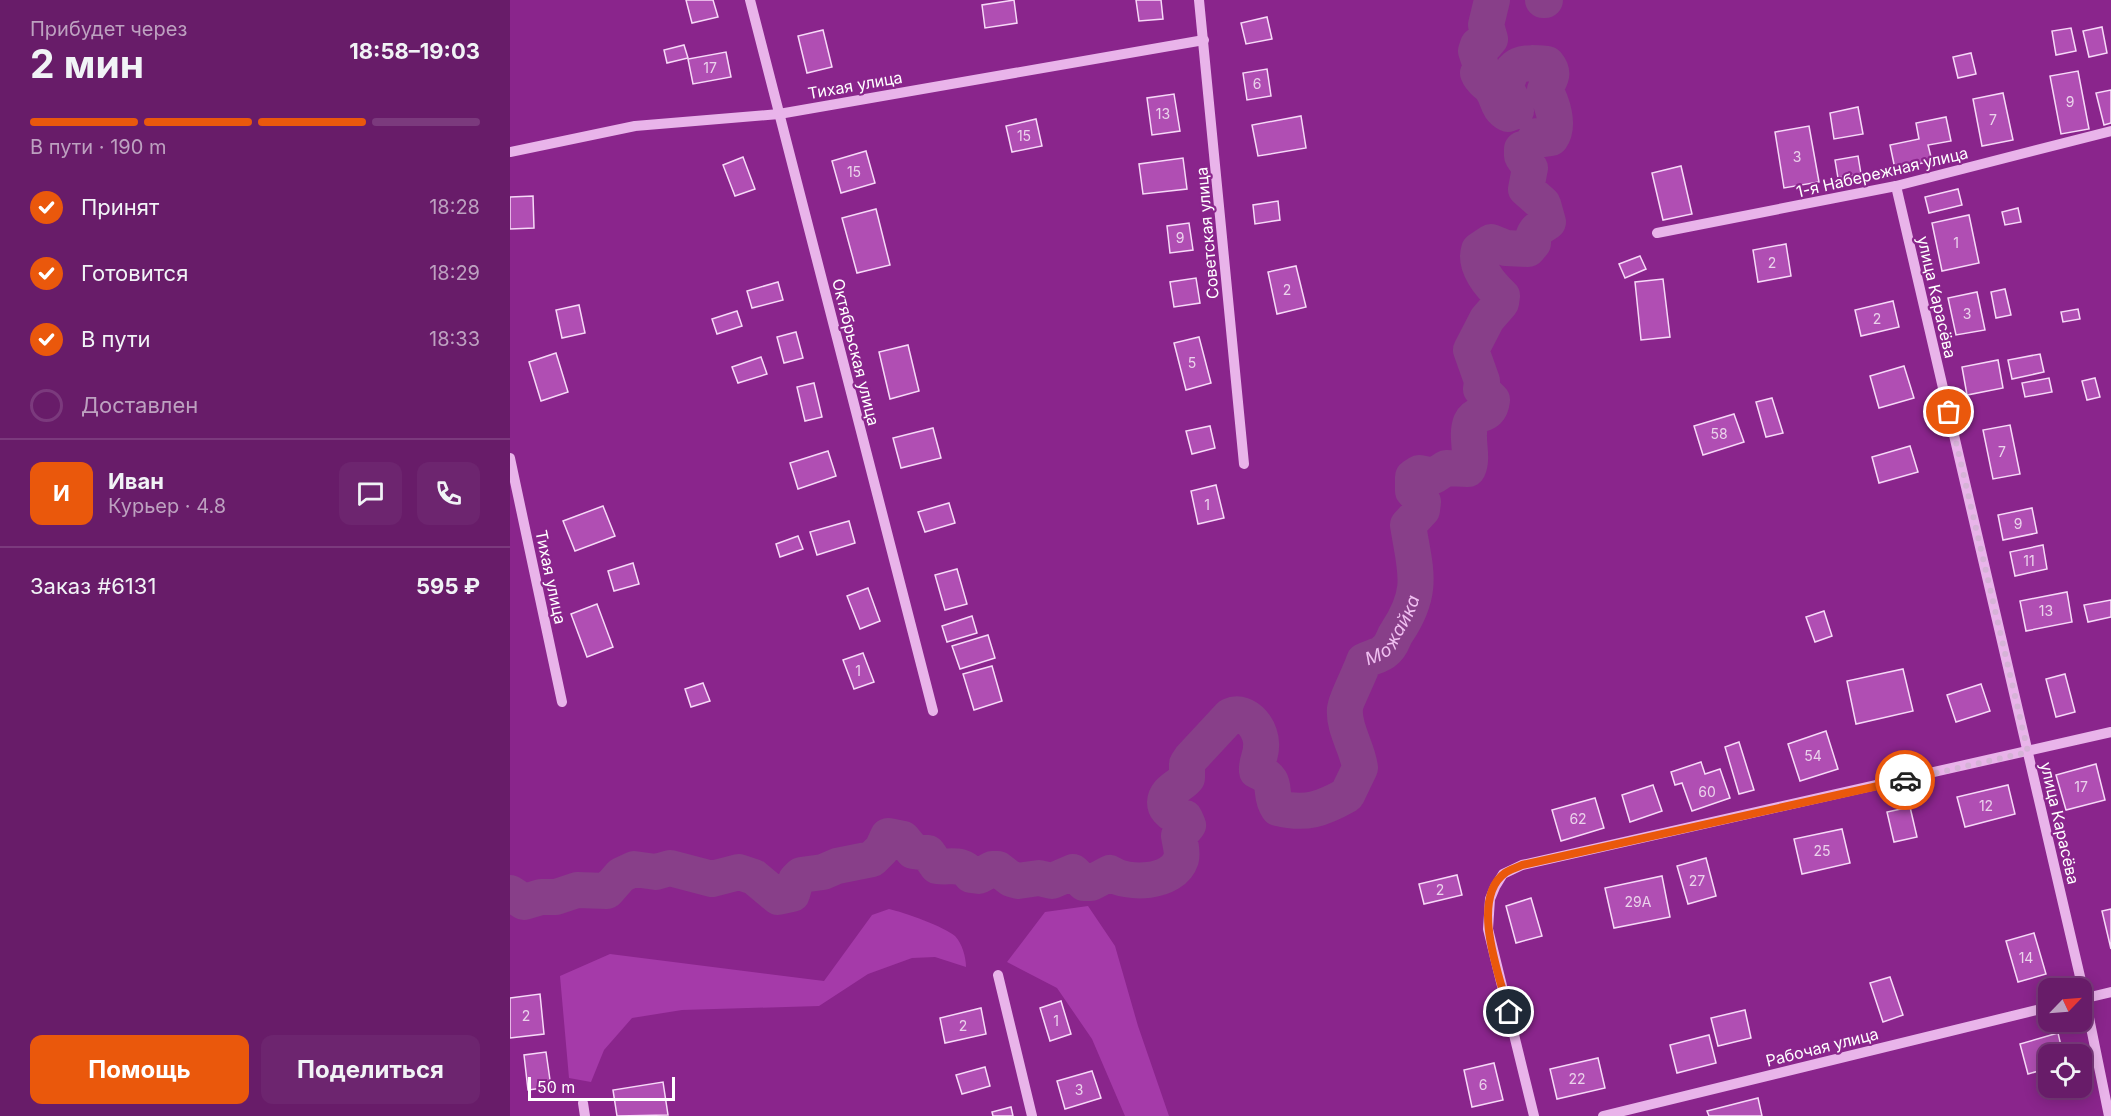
<!DOCTYPE html>
<html lang="ru">
<head>
<meta charset="utf-8">
<style>
	:root { --surface:#681c69; --page:#6d256f; --text:#f1f3f6; --muted:#bda1c0; --line:#7b3a7d; --accent:#ea580c }
	body { margin:0; font-family:Inter,sans-serif; background:var(--page); color:var(--text); height:100vh; display:flex; flex-direction:column; font-size:22px; white-space:nowrap }
	* { box-sizing:border-box; margin:0 }
	p { font-size:20px; color:var(--muted) }
	.icon { flex:none; width:33px; height:33px; fill:none; stroke:currentColor; stroke-width:2; stroke-linecap:round; stroke-linejoin:round }
	.map { position:relative; flex:1; overflow:hidden }
	.side { display:flex; flex-direction:column; background:var(--surface); width:510px }
	.side>* { flex:none }
	.needle { width:39px; rotate:65deg }
	.controls { position:absolute; left:1528px; top:978px; display:grid; gap:12px }
	.controls a { display:grid; place-items:center; width:54px; height:54px; border-radius:12px; background:var(--surface); box-shadow:0 3px 15px #0003,0 0 0 2px var(--line); font-size:30px }
	.scale { position:absolute; left:18px; bottom:15px; width:147px; box-sizing:border-box; padding-left:6px; border:3px solid #fff; border-top:0; font-size:16px; line-height:21px; white-space:nowrap; color:#fff; -webkit-text-stroke:4px #8a258c; paint-order:stroke }
	.pin { position:absolute; display:grid; place-items:center; width:51px; height:51px; color:#fff; margin:-26px; border:3px solid #fff; border-radius:50%; box-shadow:0 2px 6px #0007 }
	.courier { position:absolute; display:grid; place-items:center; width:60px; height:60px; margin:-30px; border:4px solid #ea580c; border-radius:50%; background:#fff; color:#222; box-shadow:0 2px 8px #0007 }
	.overview em { font-style:normal; font-weight:700 }
	.overview div { display:flex; flex-direction:column-reverse }
	.overview { display:flex; align-items:center; justify-content:space-between; height:102px; padding:0 30px }
	h1 { font-size:39px; font-weight:700; line-height:45px }
	.bar { display:grid; grid-template-columns:repeat(4,1fr); gap:9px 6px; align-content:center; height:72px; padding:0 30px }
	.bar i { height:8px; border-radius:4px; background:var(--line) }
	.bar .selected { background:var(--accent) }
	.bar p { grid-column:span 4 }
	.line { display:flex; align-items:center; gap:15px; padding:0 30px; border-top:2px solid var(--line) }
	.line div { flex:1 }
	.round { display:grid; place-items:center; flex:none; width:63px; height:63px; border-radius:12px; background:var(--page) }
	ol { padding:0 30px; list-style:none }
	li { display:flex; align-items:center; gap:18px; height:66px }
	li p { margin-inline-start:auto }
	li .icon { padding:6px; border-radius:50%; background:var(--accent); color:#fff; stroke-width:4 }
	li:last-child { color:var(--muted) }
	li i { width:33px; height:33px; border:3px solid var(--line); border-radius:50% }
	.button { display:flex; gap:12px; margin-top:auto; padding:12px 30px }
	.button a { flex:1; height:69px; border-radius:12px; background:var(--accent); color:#fff; font-size:24px; font-weight:700; line-height:69px; text-align:center }
	.button a+a { background:var(--page); color:var(--text) }
	main { display:flex; flex:1; min-height:0 }
	.map>svg:first-child { display:block }
	.green { fill:#a53aa9 }
	.lines { fill:none; stroke-linecap:round; stroke-linejoin:round }
	.river { stroke:#883f89; stroke-width:36 }
	.building { fill:#b04eb3; stroke:#f7d9f8; stroke-width:1.5 }
	.minor { stroke:#e9b4ea; stroke-width:10 }
	.done { stroke:#d6b3d7; stroke-width:6; stroke-dasharray:0 10.8 }
	.route { stroke:#ea580c; stroke-width:8 }
	.labels { text-anchor:middle; stroke-width:4.5; stroke-linejoin:round; paint-order:stroke }
	.number-label { font-size:14px; fill:#ebd3ec }
	.street-label { font-size:16px; fill:#fff; stroke:#8a258c }
	.water-label { font-size:18px; font-style:italic; fill:#f0c0f1; stroke:#8a258c }
</style>
</head>
<body>
<main>
<section class="side">
<div class="overview"><div><h1>2 мин</h1><p>Прибудет через</p></div><em>18:58–19:03</em></div>
<div class="bar"><i class="selected"></i><i class="selected"></i><i class="selected"></i><i></i><p>В пути · 190 m</p></div>
<ol>
<li><svg class="icon" aria-label="check" viewBox="0 0 24 24"><path d="M5 12l5 5 9-10"/></svg>Принят<p>18:28</p></li>
<li><svg class="icon" aria-label="check" viewBox="0 0 24 24"><path d="M5 12l5 5 9-10"/></svg>Готовится<p>18:29</p></li>
<li><svg class="icon" aria-label="check" viewBox="0 0 24 24"><path d="M5 12l5 5 9-10"/></svg>В пути<p>18:33</p></li>
<li><i></i>Доставлен</li>
</ol>
<div class="line" style="height:108px"><b class="round" style="background:var(--accent);color:#fff">И</b><div><b>Иван</b><p>Курьер · 4.8</p></div><a class="round"><svg class="icon" aria-label="chat" viewBox="0 0 24 24"><path d="M4 5h16v11H9l-5 4z"/></svg></a><a class="round"><svg class="icon" aria-label="phone" viewBox="0 0 24 24"><path d="M5 4h4l2 5-3 2q2 4 5 5l2-3 5 2v4C11 20 4 13 5 4z"/></svg></a></div>
<div class="line" style="height:78px"><div>Заказ #6131</div><b>595 ₽</b></div>
<div class="button"><a>Помощь</a><a>Поделиться</a></div>
</section>
<div class="map">
<svg width="1601" height="1116" viewBox="0 0 1601 1116">
	<rect width="100%" height="100%" fill="#8a258c"/>
	<g class="green">
		<path d="M 578,906 L 605,946 L 628,1026 L 659,1116 L 615,1116 L 582,1039 L 547,988 L 497,962 L 535,912 Z"/>
		<path d="M 379,909 C 393,912 435,927 445,936 C 452,943 456,957 456,967 L 425,957 L 402,958 L 358,974 L 309,1006 L 172,1010 L 122,1018 L 94,1050 L 81,1082 L 59,1078 L 50,976 L 100,954 L 314,981 L 362,915 Z"/>
	</g>
	<g class="lines">
		<g class="river">
			<path d="M 1033,0 L 1035,0"/>
			<path id="s1" d="M 0,893 L 14,902 L 31,897 L 46,897 L 67,890 L 97,891 L 111,875 L 124,869 L 146,872 L 160,868 L 202,879 L 229,872 L 244,877 L 268,897 L 282,894 L 286,880 L 291,875 L 313,872 L 327,866 L 362,859 L 372,849 L 378,836 L 393,839 L 403,851 L 418,853 L 427,866 C 440,868 452,862 461,875 L 469,876 L 482,869 L 488,869 L 501,879 L 508,881 L 529,878 L 542,881 L 563,872 L 574,883 L 581,883 L 600,873 C 617,885 663,884 671,859 C 673,852 670,843 669,836 L 678,825 L 675,818 C 662,817 648,806 659,793 C 664,787 672,784 677,778 L 677,764 L 681,758 L 720,716 C 737,708 753,731 751,747 C 751,756 746,762 747,771 C 771,781 757,792 768,808 C 796,815 812,809 837,795 L 850,768 C 848,749 833,728 835,709 C 835,702 851,671 854,661 C 861,657 870,656 875,651 C 883,645 882,639 887,632 C 915,590 905,570 898,525 L 912,510 L 913,502 L 903,491 L 903,477 L 909,473 L 924,476 L 936,468 L 958,469 C 964,456 955,437 961,422 C 966,410 980,419 982,400 L 971,389 L 972,381 L 961,350 L 977,319 L 991,303 L 992,296 C 980,285 964,266 969,250 L 981,242 L 996,248 L 1018,249 L 1023,243 C 1022,231 1029,228 1038,222 L 1033,204 L 1016,189 L 1020,168 L 1012,156 L 1012,149 L 1019,148 L 1027,136 L 1034,139 L 1041,138 C 1050,125 1042,102 1035,90 C 1039,79 1046,75 1037,64 C 1013,62 1000,61 996,89 L 1004,103 L 1006,111 L 998,114 C 986,108 989,98 981,88 C 976,82 971,81 968,73 L 971,66 L 966,51 L 968,45 L 975,45 L 980,39 L 976,25 L 982,0"/>
		</g>
	</g>
	<g class="building">
		<path d="M 176,0 L 203,0 L 208,17 L 182,23 Z"/>
		<path d="M 504,0 L 507,23 L 475,28 L 472,5 Z"/>
		<path d="M 626,0 L 651,0 L 653,19 L 629,21 Z"/>
		<path d="M 757,17 L 762,39 L 736,44 L 731,23 Z"/>
		<path d="M 1592,27 L 1597,53 L 1579,57 L 1573,31 Z"/>
		<path d="M 1561,28 L 1566,51 L 1546,55 L 1542,31 Z"/>
		<path d="M 313,30 L 322,67 L 297,73 L 288,36 Z"/>
		<path d="M 174,45 L 178,58 L 157,63 L 154,50 Z"/>
		<path d="M 216,52 L 221,77 L 183,84 L 178,59 Z"/>
		<path d="M 1461,53 L 1466,74 L 1448,78 L 1443,57 Z"/>
		<path d="M 757,69 L 761,96 L 737,100 L 733,73 Z"/>
		<path d="M 1568,71 L 1579,129 L 1551,134 L 1540,76 Z"/>
		<path d="M 1601,90 L 1601,123 L 1594,125 L 1586,93 Z"/>
		<path d="M 1493,93 L 1503,140 L 1472,146 L 1463,99 Z"/>
		<path d="M 664,94 L 670,131 L 642,135 L 637,98 Z"/>
		<path d="M 1348,107 L 1353,134 L 1324,139 L 1320,113 Z"/>
		<path d="M 791,116 L 796,148 L 748,156 L 742,125 Z"/>
		<path d="M 1436,117 L 1441,141 L 1418,145 L 1422,161 L 1385,169 L 1380,145 L 1409,139 L 1406,123 Z"/>
		<path d="M 526,119 L 532,146 L 502,152 L 496,126 Z"/>
		<path d="M 1299,126 L 1309,182 L 1274,188 L 1265,132 Z"/>
		<path d="M 356,151 L 365,183 L 331,193 L 322,161 Z"/>
		<path d="M 1348,156 L 1351,174 L 1328,178 L 1325,160 Z"/>
		<path d="M 233,157 L 245,189 L 225,196 L 213,165 Z"/>
		<path d="M 673,158 L 677,189 L 633,194 L 629,164 Z"/>
		<path d="M 1171,166 L 1182,214 L 1153,220 L 1142,173 Z"/>
		<path d="M 1448,189 L 1452,205 L 1419,213 L 1415,197 Z"/>
		<path d="M 23,196 L 24,228 L 0,229 L 0,197 Z"/>
		<path d="M 768,201 L 770,220 L 745,224 L 743,205 Z"/>
		<path d="M 1508,208 L 1511,222 L 1495,225 L 1492,212 Z"/>
		<path d="M 366,209 L 380,265 L 347,273 L 332,218 Z"/>
		<path d="M 1459,215 L 1469,263 L 1432,271 L 1422,223 Z"/>
		<path d="M 679,223 L 683,250 L 660,253 L 657,226 Z"/>
		<path d="M 1276,244 L 1281,276 L 1248,282 L 1243,250 Z"/>
		<path d="M 1130,256 L 1136,269 L 1115,278 L 1109,264 Z"/>
		<path d="M 786,266 L 796,307 L 767,314 L 758,272 Z"/>
		<path d="M 686,278 L 690,303 L 664,307 L 660,282 Z"/>
		<path d="M 1153,279 L 1160,337 L 1131,340 L 1125,282 Z"/>
		<path d="M 268,282 L 273,300 L 242,308 L 237,291 Z"/>
		<path d="M 1495,289 L 1501,315 L 1486,318 L 1481,292 Z"/>
		<path d="M 1467,292 L 1475,330 L 1446,335 L 1438,298 Z"/>
		<path d="M 1383,301 L 1389,327 L 1351,336 L 1345,310 Z"/>
		<path d="M 69,305 L 75,333 L 52,338 L 46,310 Z"/>
		<path d="M 1568,309 L 1570,319 L 1553,322 L 1551,312 Z"/>
		<path d="M 227,311 L 232,326 L 207,334 L 202,319 Z"/>
		<path d="M 286,332 L 293,358 L 274,363 L 267,337 Z"/>
		<path d="M 689,337 L 701,383 L 676,390 L 664,343 Z"/>
		<path d="M 398,345 L 409,391 L 380,399 L 369,352 Z"/>
		<path d="M 46,353 L 58,392 L 31,401 L 19,362 Z"/>
		<path d="M 1530,354 L 1534,372 L 1502,379 L 1498,360 Z"/>
		<path d="M 251,357 L 257,374 L 228,383 L 222,367 Z"/>
		<path d="M 1488,360 L 1493,388 L 1457,395 L 1452,367 Z"/>
		<path d="M 1394,366 L 1404,398 L 1369,408 L 1360,376 Z"/>
		<path d="M 1539,378 L 1542,392 L 1515,397 L 1512,383 Z"/>
		<path d="M 1585,378 L 1590,397 L 1577,400 L 1572,381 Z"/>
		<path d="M 304,383 L 312,417 L 295,421 L 287,387 Z"/>
		<path d="M 1262,398 L 1273,433 L 1256,437 L 1246,402 Z"/>
		<path d="M 1224,414 L 1234,442 L 1193,455 L 1184,426 Z"/>
		<path d="M 1500,425 L 1510,474 L 1483,479 L 1473,430 Z"/>
		<path d="M 700,426 L 705,448 L 682,454 L 676,431 Z"/>
		<path d="M 423,428 L 431,458 L 391,468 L 383,438 Z"/>
		<path d="M 1400,446 L 1408,472 L 1369,483 L 1362,457 Z"/>
		<path d="M 318,451 L 326,476 L 288,489 L 280,463 Z"/>
		<path d="M 706,485 L 714,518 L 688,524 L 681,491 Z"/>
		<path d="M 439,503 L 445,523 L 415,532 L 408,512 Z"/>
		<path d="M 93,506 L 105,536 L 65,551 L 53,521 Z"/>
		<path d="M 1522,508 L 1527,533 L 1493,540 L 1488,515 Z"/>
		<path d="M 339,521 L 345,543 L 307,555 L 300,532 Z"/>
		<path d="M 288,536 L 293,549 L 270,557 L 266,544 Z"/>
		<path d="M 1533,545 L 1537,569 L 1505,576 L 1500,552 Z"/>
		<path d="M 123,563 L 129,584 L 104,591 L 98,571 Z"/>
		<path d="M 447,569 L 457,604 L 435,610 L 425,575 Z"/>
		<path d="M 358,588 L 370,621 L 350,629 L 337,596 Z"/>
		<path d="M 1557,592 L 1562,622 L 1516,631 L 1510,601 Z"/>
		<path d="M 1601,600 L 1601,617 L 1578,622 L 1574,605 Z"/>
		<path d="M 87,604 L 103,647 L 77,657 L 61,614 Z"/>
		<path d="M 1314,611 L 1322,636 L 1305,642 L 1296,617 Z"/>
		<path d="M 462,616 L 467,633 L 437,642 L 432,626 Z"/>
		<path d="M 478,635 L 485,658 L 450,669 L 442,646 Z"/>
		<path d="M 353,653 L 364,682 L 344,689 L 333,660 Z"/>
		<path d="M 482,666 L 492,701 L 464,710 L 453,674 Z"/>
		<path d="M 1393,669 L 1403,711 L 1346,724 L 1337,681 Z"/>
		<path d="M 1555,674 L 1565,712 L 1546,717 L 1536,679 Z"/>
		<path d="M 193,683 L 200,701 L 181,707 L 175,689 Z"/>
		<path d="M 1471,684 L 1480,711 L 1446,722 L 1437,695 Z"/>
		<path d="M 1316,731 L 1328,769 L 1290,781 L 1278,744 Z"/>
		<path d="M 1229,742 L 1244,790 L 1229,794 L 1215,747 Z"/>
		<path d="M 1191,762 L 1195,774 L 1210,769 L 1220,798 L 1182,811 L 1172,783 L 1165,785 L 1161,772 Z"/>
		<path d="M 1586,764 L 1595,800 L 1556,810 L 1546,775 Z"/>
		<path d="M 1143,785 L 1152,811 L 1120,822 L 1112,795 Z"/>
		<path d="M 1498,785 L 1505,814 L 1455,827 L 1447,797 Z"/>
		<path d="M 1085,798 L 1094,828 L 1051,841 L 1042,810 Z"/>
		<path d="M 1400,807 L 1407,837 L 1384,842 L 1377,812 Z"/>
		<path d="M 1332,829 L 1340,863 L 1292,874 L 1284,839 Z"/>
		<path d="M 1196,858 L 1206,896 L 1178,904 L 1167,866 Z"/>
		<path d="M 947,875 L 952,895 L 914,904 L 909,884 Z"/>
		<path d="M 1152,876 L 1160,917 L 1104,928 L 1095,888 Z"/>
		<path d="M 1021,898 L 1032,936 L 1006,943 L 996,906 Z"/>
		<path d="M 1601,909 L 1601,949 L 1592,911 Z"/>
		<path d="M 1524,933 L 1536,974 L 1508,982 L 1496,941 Z"/>
		<path d="M 1380,977 L 1393,1015 L 1373,1022 L 1360,983 Z"/>
		<path d="M 30,994 L 34,1034 L 0,1038 L 0,998 Z"/>
		<path d="M 551,1001 L 561,1034 L 540,1041 L 530,1008 Z"/>
		<path d="M 471,1008 L 476,1034 L 435,1043 L 430,1018 Z"/>
		<path d="M 1235,1010 L 1241,1038 L 1208,1046 L 1201,1018 Z"/>
		<path d="M 1548,1033 L 1553,1054 L 1539,1054 L 1539,1068 L 1518,1074 L 1510,1044 Z"/>
		<path d="M 1199,1035 L 1206,1063 L 1167,1073 L 1160,1045 Z"/>
		<path d="M 36,1052 L 41,1087 L 18,1090 L 14,1055 Z"/>
		<path d="M 1088,1058 L 1095,1088 L 1047,1099 L 1040,1069 Z"/>
		<path d="M 984,1063 L 993,1100 L 962,1107 L 954,1070 Z"/>
		<path d="M 475,1067 L 480,1086 L 452,1094 L 446,1075 Z"/>
		<path d="M 582,1071 L 591,1098 L 555,1109 L 547,1081 Z"/>
		<path d="M 153,1082 L 158,1115 L 107,1116 L 103,1090 Z"/>
		<path d="M 1248,1098 L 1252,1116 L 1199,1116 L 1197,1111 Z"/>
		<path d="M 501,1107 L 503,1116 L 483,1116 L 482,1112 Z"/>
	</g>
	<g class="lines">
		<g class="minor">
			<path d="M 240,0 L 423,711"/>
			<path d="M 689,0 L 734,464"/>
			<path d="M 0,152 L 125,126 L 269,114 L 694,40"/>
			<path d="M 1386,186 L 1575,998 L 1599,1116"/>
			<path d="M 1147,233 L 1386,186 L 1601,131"/>
			<path d="M 0,458 L 52,702"/>
			<path d="M 488,975 L 522,1116"/>
			<path d="M 1572,999 L 1601,992"/>
			<path d="M 73,1103 L 75,1116"/>
			<path d="M 1024,1116 L 978,929 L 980,899 L 985,887 L 993,874 L 1012,865 L 1601,732"/>
			<path d="M 1093,1116 L 1539,1007"/>
		</g>
	</g>
	<g class="lines">
		<path class="done" d="M 1395,780 L 1518,752 L 1439,412"/>
		<path class="route" d="M 999,1012 C 990,978 959,899 995,873 C 999,870 1006,868 1012,865 L 1395,780"/>
	</g>
	<g class="labels">
		<g class="number-label">
			<text x="200" y="73">17</text>
			<text x="747" y="89">6</text>
			<text x="1560" y="107">9</text>
			<text x="653" y="119">13</text>
			<text x="1483" y="125">7</text>
			<text x="514" y="141">15</text>
			<text x="1287" y="162">3</text>
			<text x="344" y="177">15</text>
			<text x="670" y="243">9</text>
			<text x="1446" y="248">1</text>
			<text x="1262" y="268">2</text>
			<text x="777" y="295">2</text>
			<text x="1457" y="319">3</text>
			<text x="1367" y="324">2</text>
			<text x="682" y="368">5</text>
			<text x="1209" y="439">58</text>
			<text x="1492" y="457">7</text>
			<text x="697" y="510">1</text>
			<text x="1508" y="529">9</text>
			<text x="1519" y="566">11</text>
			<text x="1536" y="616">13</text>
			<text x="348" y="676">1</text>
			<text x="1303" y="761">54</text>
			<text x="1571" y="792">17</text>
			<text x="1197" y="797">60</text>
			<text x="1476" y="811">12</text>
			<text x="1068" y="824">62</text>
			<text x="1312" y="856">25</text>
			<text x="1187" y="886">27</text>
			<text x="930" y="895">2</text>
			<text x="1128" y="907">29А</text>
			<text x="1516" y="963">14</text>
			<text x="16" y="1021">2</text>
			<text x="546" y="1026">1</text>
			<text x="453" y="1031">2</text>
			<text x="1067" y="1084">22</text>
			<text x="973" y="1090">6</text>
			<text x="569" y="1095">3</text>
		</g>
		<g class="street-label">
			<text transform="translate(345 85) rotate(-10)" y="6">Тихая улица</text>
			<text transform="translate(1372 172) rotate(-13)" y="6">1-я Набережная улица</text>
			<text transform="translate(697 233) rotate(-95)" y="6">Советская улица</text>
			<text transform="translate(1427 297) rotate(77)" y="6">улица Карасёва</text>
			<text transform="translate(346 352) rotate(76)" y="6">Октябрьская улица</text>
			<text transform="translate(41 577) rotate(78)" y="6">Тихая улица</text>
			<text transform="translate(1550 823) rotate(77)" y="6">улица Карасёва</text>
			<text transform="translate(1312 1047) rotate(-14)" y="6">Рабочая улица</text>
		</g>
		<g class="water-label">
			<text dy="6" stroke="none"><textPath href="#s1" startOffset="1329">Можайка</textPath></text>
		</g>
	</g>
</svg>
<div class="controls">
<a><svg class="needle" viewBox="-14 -14 28 28"><path d="M0-13l5 13h-10z" fill="#e53935"/><path d="M0 13l5-13h-10z" fill="#bda1c0"/></svg></a>
<a><svg class="icon" aria-label="locate" viewBox="0 0 24 24"><circle cx="12" cy="12" r="6"/><path d="M12 2v4M12 18v4M2 12h4M18 12h4"/></svg></a>
</div>
<div class="scale">50 m</div>
<div class="pin" style="left:1439px;top:412px;background:#ea580c"><svg class="icon" aria-label="bag" viewBox="0 0 24 24"><path d="M5 8h14l-1 12H6zM9 8a3 3 0 0 1 6 0"/></svg></div>
<div class="pin" style="left:999px;top:1012px;background:#1f2937"><svg class="icon" aria-label="home" viewBox="0 0 24 24"><path d="M3 11l9-7 9 7M6 9v11h12V9"/></svg></div>
<div class="courier" style="left:1395px;top:780px"><svg class="icon" aria-label="car" viewBox="0 0 24 24"><path d="M5 17H2v-5l4-1 3-4h7l3 4 3 1v5h-3M9 17h6M6 11h13"/><circle cx="7" cy="17" r="2"/><circle cx="17" cy="17" r="2"/></svg></div>
</div>
</main>
</body>
</html>
